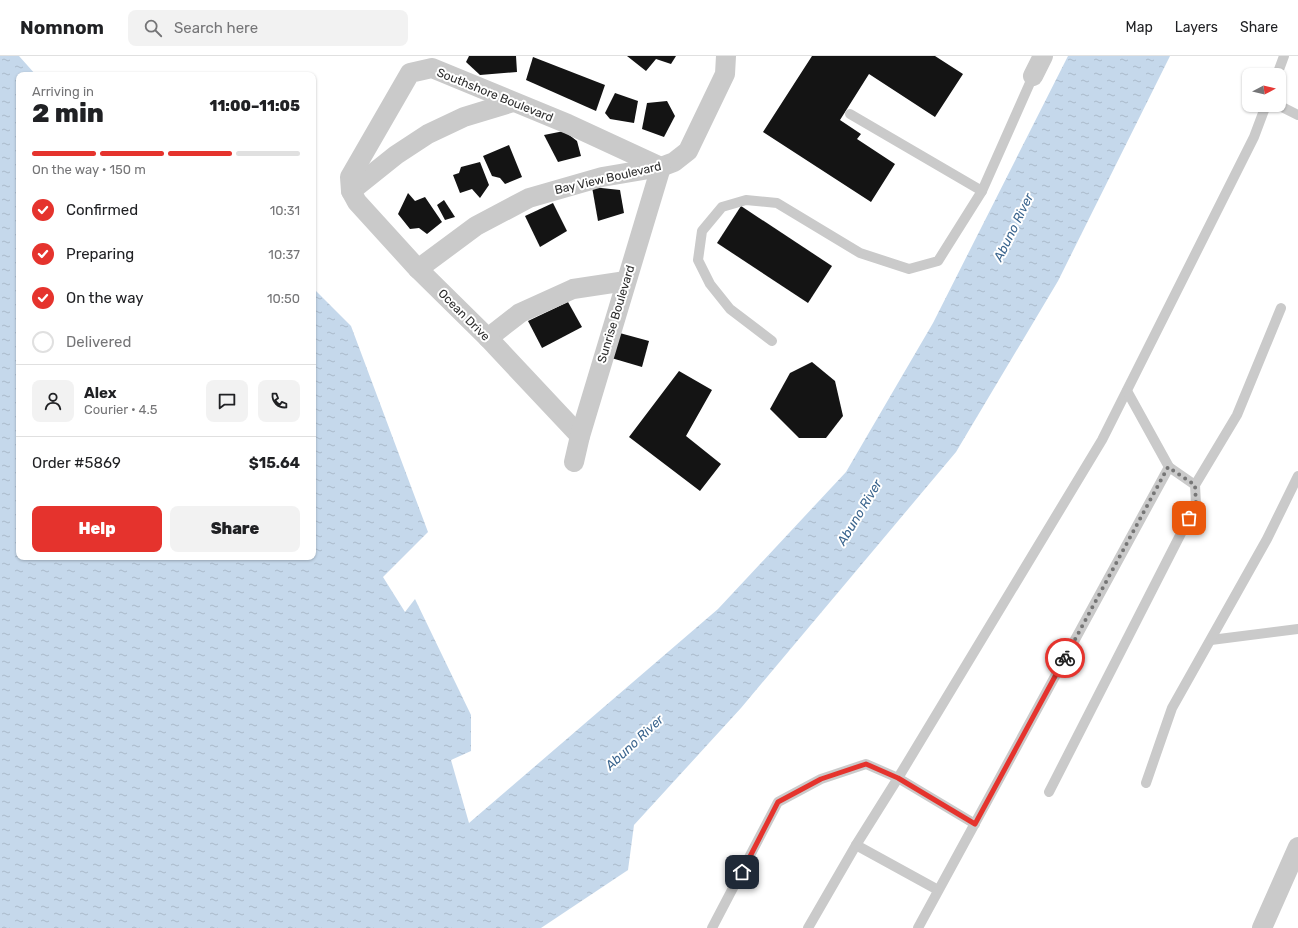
<!DOCTYPE html>
<html lang="en">
<head>
<meta charset="utf-8">
<style>
	:root { --surface:#fff; --page:#f2f2f2; --text:#202124; --muted:#757577; --line:#e0e0e0; --accent:#e5332d }
	body { margin:0; font-family:Rubik,sans-serif; background:var(--page); color:var(--text); height:100vh; display:flex; flex-direction:column; font-size:15px; white-space:nowrap }
	* { box-sizing:border-box; margin:0 }
	p { font-size:13px; color:var(--muted) }
	.icon { flex:none; width:22px; height:22px; fill:none; stroke:currentColor; stroke-width:2; stroke-linecap:round; stroke-linejoin:round }
	.map { position:relative; flex:1; overflow:hidden }
	.drawer { position:absolute; left:16px; top:16px; width:300px; height:488px; display:flex; flex-direction:column; background:var(--surface); border-radius:8px; box-shadow:0 1px 3px #0004 }
	.drawer>* { flex:none }
	.needle { width:26px; rotate:83deg }
	.buttons { position:absolute; left:1242px; top:12px; display:grid; gap:8px }
	.buttons a { display:grid; place-items:center; width:44px; height:44px; border-radius:8px; background:var(--surface); box-shadow:0 1px 3px #0004; font-size:20px }
	.pin { position:absolute; display:grid; place-items:center; width:34px; height:34px; color:#fff; margin:-17px; border-radius:8px; box-shadow:0 2px 6px #0006 }
	.courier { position:absolute; display:grid; place-items:center; width:40px; height:40px; margin:-20px; border:3px solid #e5332d; border-radius:50%; background:#fff; color:#222; box-shadow:0 1px 5px #0007 }
	.headline em { font-style:normal; font-weight:800 }
	.headline div { display:flex; flex-direction:column-reverse }
	.headline { display:flex; align-items:center; justify-content:space-between; height:68px; padding:0 16px }
	h1 { font-size:26px; font-weight:800; line-height:30px }
	.bar { display:grid; grid-template-columns:repeat(4,1fr); gap:6px 4px; align-content:center; height:48px; padding:0 16px }
	.bar i { height:5px; border-radius:3px; background:var(--line) }
	.bar .selected { background:var(--accent) }
	.bar p { grid-column:span 4 }
	.line { display:flex; align-items:center; gap:10px; padding:0 16px; border-top:1px solid var(--line) }
	.line div { flex:1 }
	.round { display:grid; place-items:center; flex:none; width:42px; height:42px; border-radius:8px; background:var(--page) }
	ol { padding:0 16px; list-style:none }
	li { display:flex; align-items:center; gap:12px; height:44px }
	li p { margin-inline-start:auto }
	li .icon { padding:4px; border-radius:50%; background:var(--accent); color:#fff; stroke-width:4 }
	li:last-child { color:var(--muted) }
	li i { width:22px; height:22px; border:2px solid var(--line); border-radius:50% }
	.primary-button { display:flex; gap:8px; margin-top:auto; padding:8px 16px }
	.primary-button a { flex:1; height:46px; border-radius:8px; background:var(--accent); color:#fff; font-size:16px; font-weight:800; line-height:46px; text-align:center }
	.primary-button a+a { background:var(--page); color:var(--text) }
	header { display:flex; align-items:center; gap:24px; box-sizing:border-box; height:56px; padding:0 20px; background:var(--surface); border-bottom:1px solid var(--line) }
	header strong { font-size:19px }
	nav { display:flex; gap:22px; margin-inline-start:auto; font-size:14px }
	.search { width:280px; height:36px; background:var(--page); display:flex; align-items:center; gap:10px; box-sizing:border-box; padding:0 14px; border-radius:8px; color:var(--muted); font-size:15px }
	.map>svg:first-child { display:block }
	.water { fill:url(#water-ripples) }
	.building { fill:#141414 }
	.lines { fill:none; stroke-linecap:round; stroke-linejoin:round }
	.service { stroke:#cacaca; stroke-width:10 }
	.minor { stroke:#cacaca; stroke-width:20 }
	.done { stroke:#767676; stroke-width:4; stroke-dasharray:0 7.2 }
	.route { stroke:#e5332d; stroke-width:5 }
	.labels { text-anchor:middle; stroke-width:4; stroke-linejoin:round; paint-order:stroke }
	.street-label { font-size:12px; fill:#2d2d2d; stroke:#fff }
	.water-label { font-size:13px; font-style:italic; fill:#3b658e; stroke:#fff }
</style>
</head>
<body>
<header>
<strong>Nomnom</strong>
<div class="search"><svg class="icon" aria-label="search" viewBox="0 0 24 24"><circle cx="10" cy="10" r="6"/><path d="M15 15l6 6"/></svg>Search here</div>
<nav><a>Map</a><a>Layers</a><a>Share</a></nav>
</header>
<div class="map">
<svg width="1298" height="872" viewBox="0 0 1298 872">
	<defs>
		<pattern id="water-ripples" width="26" height="14" patternUnits="userSpaceOnUse"><rect width="26" height="14" fill="#c5d8eb"/><path d="M2 4q2-2 4 0t4 0M15 11q2-2 4 0t4 0" fill="none" stroke="#aabaca"/></pattern>
	</defs>
	<rect width="100%" height="100%" fill="#fff"/>
	<path class="water" d="M 0,0 L 19,0 L 36,19 L 19,19 L 19,501 L 313,501 L 313,232 L 351,270 L 428,476 L 383,521 L 405,556 L 415,543 L 471,659 L 471,695 L 451,704 L 469,767 L 718,553 L 846,416 L 933,267 L 1068,0 L 1170,0 L 1058,225 L 956,396 L 741,652 L 634,769 L 628,814 L 541,872 L 0,872 Z"/>
	<g class="building">
		<path d="M 469,0 L 516,0 L 517,16 L 480,19 L 466,6 Z"/>
		<path d="M 627,0 L 676,0 L 671,8 L 656,3 L 646,15 Z"/>
		<path d="M 812,0 L 935,0 L 963,18 L 935,61 L 869,18 L 840,64 L 861,78 L 857,83 L 895,108 L 871,146 L 763,76 Z"/>
		<path d="M 533,1 L 605,29 L 596,55 L 526,24 Z"/>
		<path d="M 615,37 L 638,45 L 634,67 L 610,63 L 605,57 Z"/>
		<path d="M 667,45 L 675,60 L 664,81 L 642,73 L 647,47 Z"/>
		<path d="M 564,75 L 577,85 L 581,100 L 558,106 L 544,79 Z"/>
		<path d="M 509,89 L 522,121 L 505,128 L 500,122 L 492,120 L 483,100 Z"/>
		<path d="M 480,106 L 489,129 L 480,142 L 472,133 L 460,137 L 453,119 L 459,117 L 461,111 Z"/>
		<path d="M 592,131 L 620,134 L 624,157 L 598,165 Z"/>
		<path d="M 408,137 L 415,145 L 425,141 L 442,166 L 427,178 L 419,172 L 410,173 L 398,158 Z"/>
		<path d="M 444,144 L 455,161 L 445,164 L 437,149 Z"/>
		<path d="M 553,147 L 567,175 L 540,191 L 525,160 Z"/>
		<path d="M 741,150 L 832,210 L 808,247 L 717,187 Z"/>
		<path d="M 568,246 L 582,271 L 542,292 L 528,265 Z"/>
		<path d="M 616,276 L 649,285 L 642,311 L 608,301 Z"/>
		<path d="M 812,306 L 835,325 L 843,360 L 826,382 L 799,382 L 770,353 L 790,317 Z"/>
		<path d="M 679,315 L 712,334 L 686,380 L 721,408 L 700,435 L 629,381 Z"/>
	</g>
	<g class="lines">
		<g class="service">
			<path d="M 1277,19 L 1284,0"/>
			<path d="M 1278,49 L 1298,59"/>
			<path d="M 850,58 L 982,135"/>
			<path d="M 772,285 L 730,253 L 710,228 L 698,204 L 702,175 L 722,151 L 746,144 L 777,147 L 860,197 L 909,213 L 938,205 L 982,135 L 1033,20"/>
			<path d="M 1195,429 L 1237,359 L 1281,252"/>
			<path d="M 1211,584 L 1298,573"/>
			<path d="M 1146,727 L 1172,652 L 1267,483 L 1298,420"/>
			<path d="M 1049,736 L 1196,448 L 1195,429 L 1169,411"/>
			<path d="M 856,789 L 938,834"/>
			<path d="M 712,872 L 778,746 L 821,723 L 866,708 L 898,722 L 975,768"/>
			<path d="M 808,872 L 856,789 L 898,722 L 1102,384 L 1254,81 L 1266,49"/>
			<path d="M 918,872 L 1169,411 L 1127,335"/>
		</g>
		<g class="minor">
			<path d="M 1033,20 L 1043,0"/>
			<path d="M 351,135 L 396,99 L 428,78 L 464,61 L 513,46"/>
			<path d="M 418,213 L 476,170 L 529,142 L 602,121 L 661,111 L 674,106 L 688,95 L 725,18 L 726,0"/>
			<path d="M 488,282 L 520,257 L 573,233 L 626,225"/>
			<path d="M 580,380 L 488,282 L 418,213 L 357,146 L 351,135 L 350,121 L 410,17 L 432,12 L 568,68 L 661,111"/>
			<path d="M 574,406 L 580,380 L 661,111"/>
			<path d="M 1262,872 L 1298,791"/>
		</g>
	</g>
	<g class="lines">
		<path class="done" d="M 1065,602 L 1168,411 L 1195,429 L 1196,448 L 1189,462"/>
		<path class="route" d="M 742,816 L 778,746 L 821,723 L 866,708 L 898,722 L 975,768 L 1065,602"/>
	</g>
	<g class="labels">
		<g class="street-label">
			<text transform="translate(495 39) rotate(22)" y="4">Southshore Boulevard</text>
			<text transform="translate(608 122) rotate(-13)" y="4">Bay View Boulevard</text>
			<text transform="translate(616 258) rotate(-73)" y="4">Sunrise Boulevard</text>
			<text transform="translate(464 259) rotate(45)" y="4">Ocean Drive</text>
		</g>
		<g class="water-label">
			<text transform="translate(1013 171) rotate(-64)" y="5">Abuno River</text>
			<text transform="translate(859 456) rotate(-59)" y="5">Abuno River</text>
			<text transform="translate(634 686) rotate(-43)" y="5">Abuno River</text>
		</g>
	</g>
</svg>
<div class="buttons">
<a><svg class="needle" viewBox="-14 -14 28 28"><path d="M0-13l5 13h-10z" fill="#e53935"/><path d="M0 13l5-13h-10z" fill="#757577"/></svg></a>
</div>
<div class="pin" style="left:1189px;top:462px;background:#ea580c"><svg class="icon" aria-label="bag" viewBox="0 0 24 24"><path d="M5 8h14l-1 12H6zM9 8a3 3 0 0 1 6 0"/></svg></div>
<div class="pin" style="left:742px;top:816px;background:#1f2937"><svg class="icon" aria-label="home" viewBox="0 0 24 24"><path d="M3 11l9-7 9 7M6 9v11h12V9"/></svg></div>
<div class="courier" style="left:1065px;top:602px"><svg class="icon" aria-label="bike" viewBox="0 0 24 24"><circle cx="6" cy="16" r="4"/><circle cx="18" cy="16" r="4"/><path d="M6 16l4-8h5l3 8M10 8l3 8H6M13 5h3"/></svg></div>
<section class="drawer">
<div class="headline"><div><h1>2 min</h1><p>Arriving in</p></div><em>11:00–11:05</em></div>
<div class="bar"><i class="selected"></i><i class="selected"></i><i class="selected"></i><i></i><p>On the way · 150 m</p></div>
<ol>
<li><svg class="icon" aria-label="check" viewBox="0 0 24 24"><path d="M5 12l5 5 9-10"/></svg>Confirmed<p>10:31</p></li>
<li><svg class="icon" aria-label="check" viewBox="0 0 24 24"><path d="M5 12l5 5 9-10"/></svg>Preparing<p>10:37</p></li>
<li><svg class="icon" aria-label="check" viewBox="0 0 24 24"><path d="M5 12l5 5 9-10"/></svg>On the way<p>10:50</p></li>
<li><i></i>Delivered</li>
</ol>
<div class="line" style="height:72px"><a class="round"><svg class="icon" aria-label="person" viewBox="0 0 24 24"><circle cx="12" cy="8" r="4"/><path d="M4 21q1-7 8-7t8 7"/></svg></a><div><b>Alex</b><p>Courier · 4.5</p></div><a class="round"><svg class="icon" aria-label="chat" viewBox="0 0 24 24"><path d="M4 5h16v11H9l-5 4z"/></svg></a><a class="round"><svg class="icon" aria-label="phone" viewBox="0 0 24 24"><path d="M5 4h4l2 5-3 2q2 4 5 5l2-3 5 2v4C11 20 4 13 5 4z"/></svg></a></div>
<div class="line" style="height:52px"><div>Order #5869</div><b>$15.64</b></div>
<div class="primary-button"><a>Help</a><a>Share</a></div>
</section>
</div>
</body>
</html>
